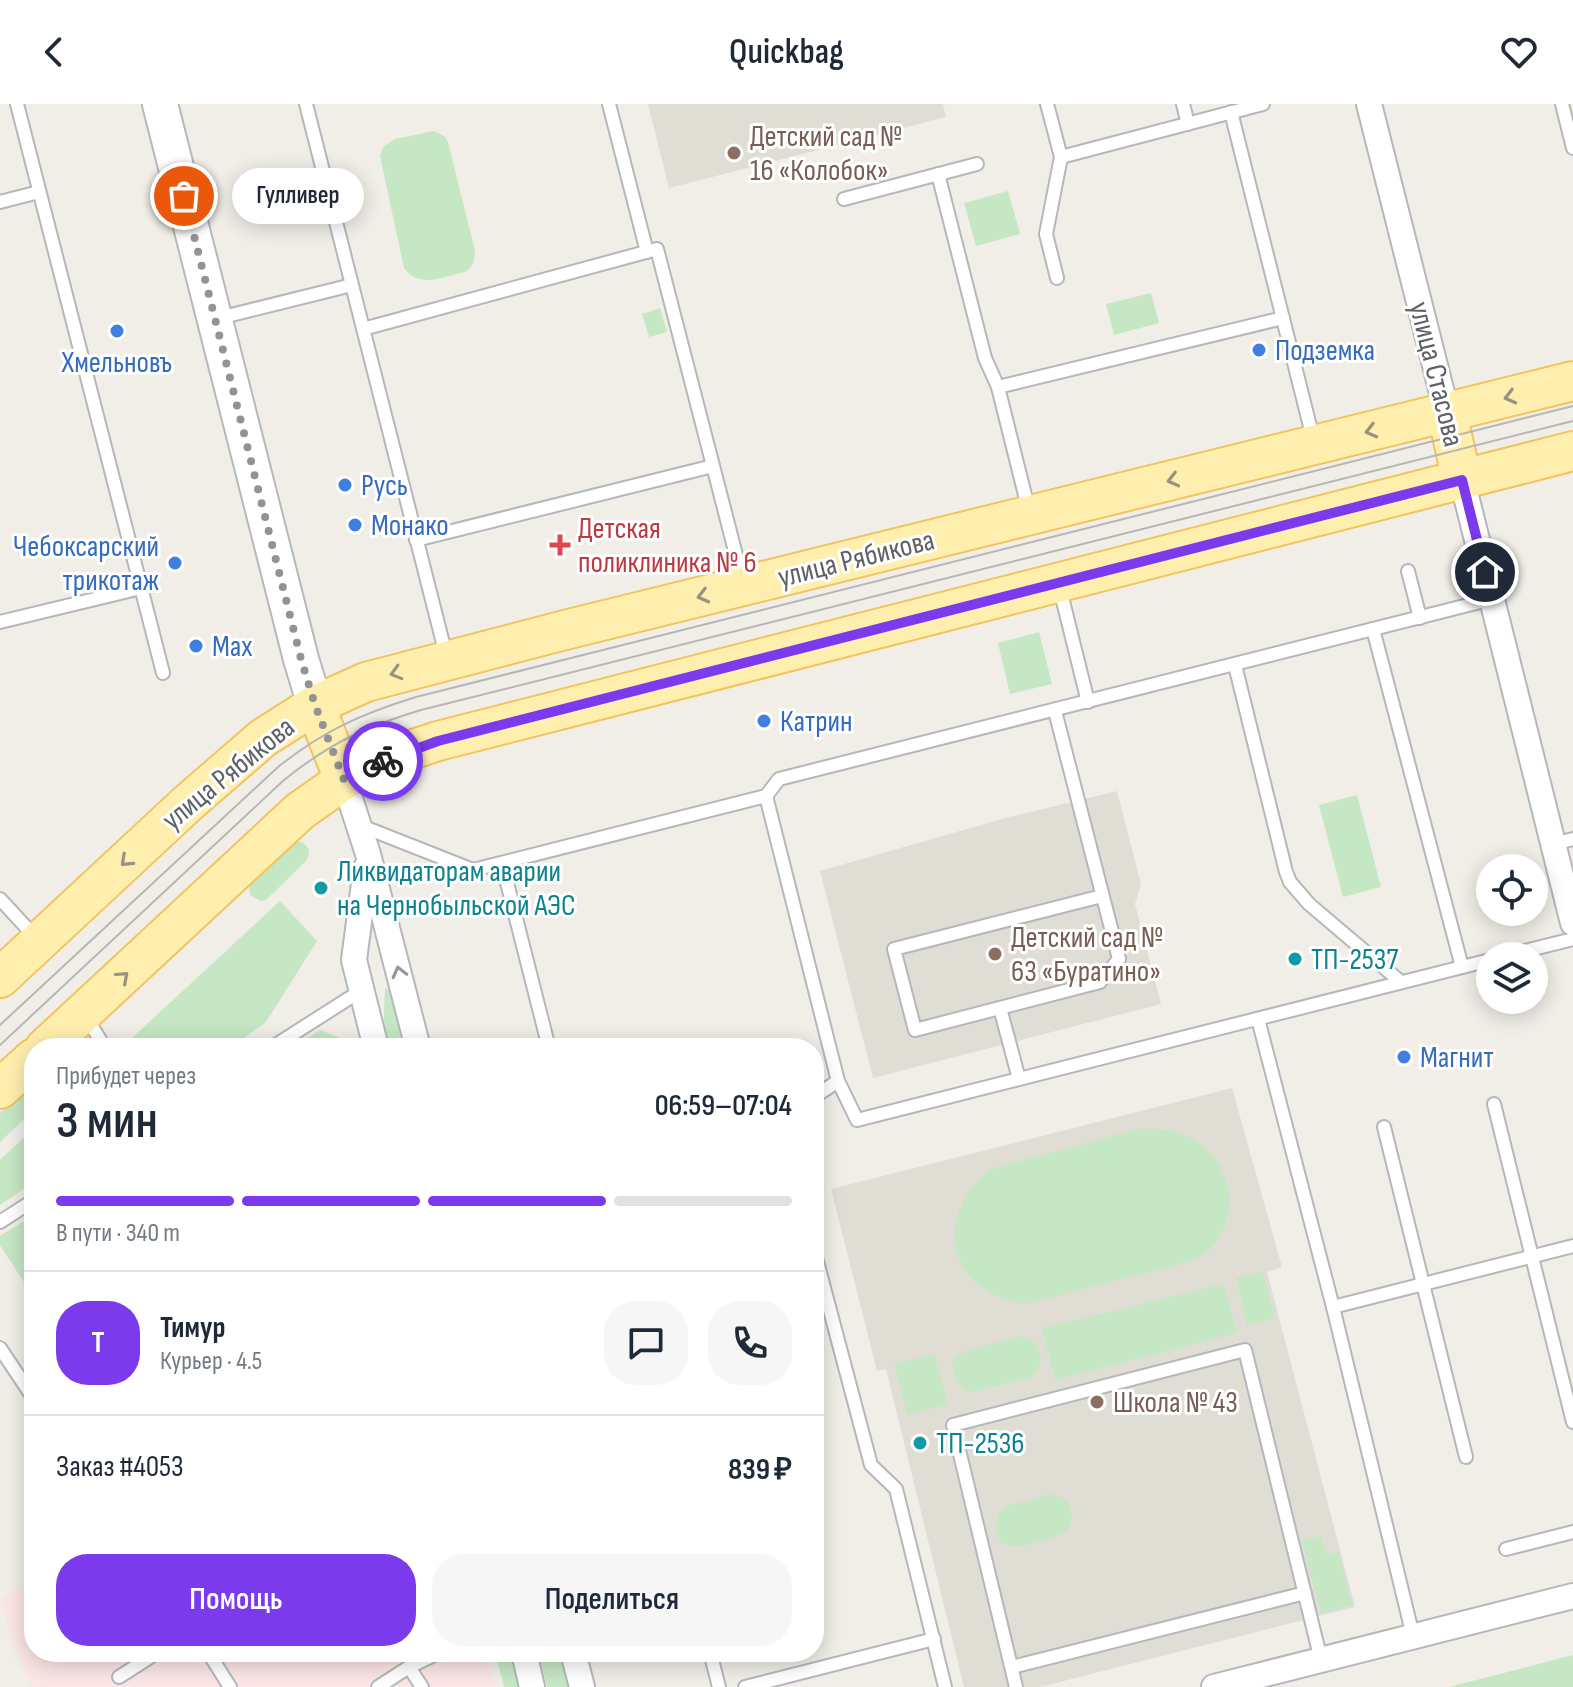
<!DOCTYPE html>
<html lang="ru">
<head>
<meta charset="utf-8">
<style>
	:root { --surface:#fff; --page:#f6f6f7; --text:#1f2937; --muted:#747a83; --line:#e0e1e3; --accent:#7c3aed }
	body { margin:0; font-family:"Sofia Sans Condensed",sans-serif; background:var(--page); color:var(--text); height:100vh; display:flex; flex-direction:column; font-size:30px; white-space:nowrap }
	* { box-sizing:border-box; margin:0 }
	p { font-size:26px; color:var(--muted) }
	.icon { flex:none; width:44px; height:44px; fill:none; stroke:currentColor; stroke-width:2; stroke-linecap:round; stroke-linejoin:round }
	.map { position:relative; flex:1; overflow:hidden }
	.panel { position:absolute; left:24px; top:934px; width:800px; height:624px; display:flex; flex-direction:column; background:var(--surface); border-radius:32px; box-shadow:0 4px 20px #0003 }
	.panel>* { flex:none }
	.fabs { position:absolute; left:1476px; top:750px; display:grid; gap:16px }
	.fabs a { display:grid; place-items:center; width:72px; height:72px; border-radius:50%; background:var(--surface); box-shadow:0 4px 20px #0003; font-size:40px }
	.pin { position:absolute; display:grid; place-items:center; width:68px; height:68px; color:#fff; margin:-34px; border:4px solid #fff; border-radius:50%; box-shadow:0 2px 8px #0007 }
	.courier { position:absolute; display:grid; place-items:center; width:80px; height:80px; margin:-40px; border:6px solid #7c3aed; border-radius:50%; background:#fff; color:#222; box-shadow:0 2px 10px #0007 }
	.bubble { position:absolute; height:56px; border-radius:28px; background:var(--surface); box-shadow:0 4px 20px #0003; font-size:26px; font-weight:600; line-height:56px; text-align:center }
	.overview em { font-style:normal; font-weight:600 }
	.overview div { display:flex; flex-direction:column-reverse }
	.overview { display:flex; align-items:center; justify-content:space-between; height:136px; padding:0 32px }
	h1 { font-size:52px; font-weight:600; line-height:60px }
	.bar { display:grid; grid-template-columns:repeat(4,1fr); gap:12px 8px; align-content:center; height:96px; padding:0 32px }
	.bar i { height:10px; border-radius:6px; background:var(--line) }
	.bar .current { background:var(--accent) }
	.bar p { grid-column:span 4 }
	.line { display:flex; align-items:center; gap:20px; padding:0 32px; border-top:2px solid var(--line) }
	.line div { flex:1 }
	.round { display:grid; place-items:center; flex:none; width:84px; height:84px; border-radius:32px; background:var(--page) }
	.action { display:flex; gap:16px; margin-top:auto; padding:16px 32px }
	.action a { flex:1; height:92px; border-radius:32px; background:var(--accent); color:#fff; font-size:32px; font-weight:600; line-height:92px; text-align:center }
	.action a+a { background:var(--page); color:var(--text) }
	header { display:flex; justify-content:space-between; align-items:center; height:104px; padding:0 32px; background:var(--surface); font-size:36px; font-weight:600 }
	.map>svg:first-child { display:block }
	.education { fill:#e0ddd5 }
	.medical { fill:#fce6e5 }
	.green { fill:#c5e7c4 }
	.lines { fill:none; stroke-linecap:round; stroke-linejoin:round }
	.lane-casing { stroke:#b4b7bb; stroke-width:16 }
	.street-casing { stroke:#b4b7bb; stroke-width:28 }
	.secondary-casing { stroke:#b5b9be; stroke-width:38 }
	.primary-casing { stroke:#f1c45f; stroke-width:42 }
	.lane { stroke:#fff; stroke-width:12 }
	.street { stroke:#fff; stroke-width:24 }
	.secondary { stroke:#fff; stroke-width:34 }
	.primary { stroke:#ffefae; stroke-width:38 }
	.tram { stroke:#b5b6b7; stroke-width:2 }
	.oneway { stroke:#969380 }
	.oneway2 { stroke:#96999c }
	.done { stroke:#919394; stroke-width:8; stroke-dasharray:0 14.4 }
	.route { stroke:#7c3aed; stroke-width:10 }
	.education-dot { fill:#8d6e63; stroke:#fff; stroke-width:3 }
	.shop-dot { fill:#3f7fe0; stroke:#fff; stroke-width:3 }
	.health-dot { fill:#e0444e; stroke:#fff; stroke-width:3 }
	.culture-dot { fill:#0f9aa8; stroke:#fff; stroke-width:3 }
	.labels { text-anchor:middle; stroke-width:6; stroke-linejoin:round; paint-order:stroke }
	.education-label { font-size:30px; fill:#785e54; stroke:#fff; text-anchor:start }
	.shop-label { font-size:30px; fill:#366cbe; stroke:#fff; text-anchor:start }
	.street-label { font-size:30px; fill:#5e6267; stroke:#fff }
	.health-label { font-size:30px; fill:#be3a42; stroke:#fff; text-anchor:start }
	.culture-label { font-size:30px; fill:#0d838f; stroke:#fff; text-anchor:start }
</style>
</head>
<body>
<header><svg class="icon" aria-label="back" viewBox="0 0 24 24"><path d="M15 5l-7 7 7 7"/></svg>Quickbag<svg class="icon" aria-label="heart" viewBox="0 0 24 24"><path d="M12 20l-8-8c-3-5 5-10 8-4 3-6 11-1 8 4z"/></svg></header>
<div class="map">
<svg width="1573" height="1583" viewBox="0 0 1573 1583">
	<rect width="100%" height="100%" fill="#f0eee7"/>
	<g class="education">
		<path d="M 648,0 L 943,0 L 946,13 L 669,84 Z"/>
		<path d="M 1117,687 L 1141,780 L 1135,800 L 1161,900 L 873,974 L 820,767 L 1002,715 Z"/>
		<path d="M 1232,984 L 1282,1163 L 1267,1168 L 1355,1503 L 1040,1583 L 964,1583 L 886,1265 L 877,1267 L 831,1085 Z"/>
	</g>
	<path class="medical" d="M 34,1474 L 34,1548 L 486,1548 L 495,1583 L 31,1583 L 0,1500 L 0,1495 Z"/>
	<g class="green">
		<path d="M 434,27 L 445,33 L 448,38 L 475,147 C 475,156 473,164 465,168 C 443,173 419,185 404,164 L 380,52 L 383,43 L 395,35 Z"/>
		<path d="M 1008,87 L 1020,130 L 976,142 L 964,99 Z"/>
		<path d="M 1151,189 L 1159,219 L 1114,231 L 1106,200 Z"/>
		<path d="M 660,204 L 667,228 L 649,233 L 642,210 Z"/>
		<path d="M 1039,528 L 1052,580 L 1010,590 L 998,539 Z"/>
		<path d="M 1357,691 L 1381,783 L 1343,793 L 1319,701 Z"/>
		<path d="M 299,737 C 309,741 312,749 306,757 L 266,796 L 261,797 L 250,791 L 249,784 L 251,780 L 293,739 Z"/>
		<path d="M 280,797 L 317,837 L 266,918 L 230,944 L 121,944 Z"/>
		<path d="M 393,883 L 409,944 L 386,944 L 383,935 L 385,885 Z"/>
		<path d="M 320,926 L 355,940 L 356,944 L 292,944 Z"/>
		<path d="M 34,977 L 34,1006 L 0,1038 L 0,1009 Z"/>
		<path d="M 34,1024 L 34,1078 L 0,1101 L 0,1056 Z"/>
		<path d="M 1153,1024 C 1171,1026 1191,1031 1205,1043 C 1242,1076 1237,1139 1189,1158 L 1025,1200 C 947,1189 931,1112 991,1065 L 1138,1025 Z"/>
		<path d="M 34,1111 L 34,1187 L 31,1189 L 0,1141 L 0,1132 Z"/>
		<path d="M 1263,1167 L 1275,1214 L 1247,1221 L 1236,1174 Z"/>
		<path d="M 1224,1180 L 1237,1229 L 1055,1276 L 1042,1224 Z"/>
		<path d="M 1021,1232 C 1042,1236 1048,1259 1031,1273 L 972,1288 C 958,1286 954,1274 952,1261 L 955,1254 L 962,1248 Z"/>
		<path d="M 934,1250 L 948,1301 L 907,1311 L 894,1260 Z"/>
		<path d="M 1049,1390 L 1059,1392 L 1069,1399 L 1072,1415 C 1070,1420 1070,1423 1066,1427 C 1058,1434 1019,1445 1009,1442 C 991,1435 994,1415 1004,1403 Z"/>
		<path d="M 1321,1432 L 1326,1451 L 1338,1448 L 1352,1501 L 1321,1509 L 1302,1437 Z"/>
		<path d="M 495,1548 L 514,1548 L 523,1583 L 504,1583 Z"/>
		<path d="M 538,1548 L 561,1548 L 569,1583 L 547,1583 Z"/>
		<path d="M 1573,1551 L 1573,1583 L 1449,1583 Z"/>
	</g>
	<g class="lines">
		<defs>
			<g id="lane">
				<path d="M 17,0 L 163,569"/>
				<path d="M 306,0 L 446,551"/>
				<path d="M 609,0 L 647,148"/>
				<path d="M 1047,0 L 1061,53 L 1263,0"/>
				<path d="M 1183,0 L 1188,20"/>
				<path d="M 1562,0 L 1573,44"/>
				<path d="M 1231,8 L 1314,338"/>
				<path d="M 938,70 L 985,254 L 998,283 L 1029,407"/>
				<path d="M 844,95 L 977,60"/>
				<path d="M 0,98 L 39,88"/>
				<path d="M 1057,174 L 1046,130 L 1061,53"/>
				<path d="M 215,215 L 352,181"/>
				<path d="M 363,225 L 657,145 L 743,478"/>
				<path d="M 998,283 L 1283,214"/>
				<path d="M 416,436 L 713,362"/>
				<path d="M 1408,467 L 1420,514"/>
				<path d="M 1059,481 L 1088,598"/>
				<path d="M 0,518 L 141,484"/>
				<path d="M 1373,525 L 1462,863"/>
				<path d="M 1235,561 L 1286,768 L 1290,778 L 1309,800 L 1401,878"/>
				<path d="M 1055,607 C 1076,690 1098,772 1119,855 L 1100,878 L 915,926 L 894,845 L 1102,792"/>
				<path d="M 766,692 L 838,977 L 857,1016 L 1490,856"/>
				<path d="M 359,721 L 473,766 L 766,692 L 779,675 L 1492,495"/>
				<path d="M 1553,740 L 1573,735"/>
				<path d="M 502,759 L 549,944"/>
				<path d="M 0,795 L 37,835"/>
				<path d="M 1505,852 L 1573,835"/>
				<path d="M 1000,904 L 1019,975"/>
				<path d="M 85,911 L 105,944"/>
				<path d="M 1258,915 L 1334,1207 L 1413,1532"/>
				<path d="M 271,944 L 362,886"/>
				<path d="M 814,993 L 838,977"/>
				<path d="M 1494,1000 L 1573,1318"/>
				<path d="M 1384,1023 L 1466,1353"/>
				<path d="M 0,1118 L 34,1096"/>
				<path d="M 814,1146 L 871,1361 L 896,1385 L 945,1583"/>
				<path d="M 1333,1203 L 1573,1142"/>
				<path d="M 0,1244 L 34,1295"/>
				<path d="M 1506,1445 L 1573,1428"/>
				<path d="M 208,1548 L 230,1583"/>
				<path d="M 710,1548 L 719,1583"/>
				<path d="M 409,1563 L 422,1583"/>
				<path d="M 1012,1563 L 1305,1489"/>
				<path d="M 119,1573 L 158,1548"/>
				<path d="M 378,1583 L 409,1563 L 440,1548"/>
				<path d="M 745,1583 L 934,1535"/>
				<path d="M 1016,1583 L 953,1321 L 1245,1246 L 1321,1556"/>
			</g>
			<g id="street">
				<path d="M 1369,0 L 1447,309"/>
				<path d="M 1462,376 L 1573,819"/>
				<path d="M 344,676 L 368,750 L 418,944"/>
				<path d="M 366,764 L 354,856 L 376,944"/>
				<path d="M 524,1548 L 532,1583"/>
				<path d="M 573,1548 L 582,1583"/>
				<path d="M 1214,1583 L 1573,1492"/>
			</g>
			<path id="secondary" d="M 160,0 L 301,555 L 315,601"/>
			<g id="primary">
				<path d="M 1447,309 L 1462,376"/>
				<path d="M 315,601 L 344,676"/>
				<path d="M 0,874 L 188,699 L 263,634 L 315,601 L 366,578 L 565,526 L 1573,277"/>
				<path d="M 45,944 L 300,707 L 344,676 L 393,652 L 438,637 L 1573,347"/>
				<path d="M 0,985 L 34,954"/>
			</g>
		</defs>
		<use href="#lane" class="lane-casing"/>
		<use href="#street" class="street-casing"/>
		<use href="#secondary" class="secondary-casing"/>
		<use href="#primary" class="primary-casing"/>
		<use href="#lane" class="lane"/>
		<use href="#street" class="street"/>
		<use href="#secondary" class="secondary"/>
		<use href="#primary" class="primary"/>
		<g class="tram">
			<path d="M 0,921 L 278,663 C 323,627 361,610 416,593 L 1573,302"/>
			<path d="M 0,941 L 284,676 C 330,639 365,623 421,606 L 1573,317"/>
		</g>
	</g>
	<defs><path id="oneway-chevron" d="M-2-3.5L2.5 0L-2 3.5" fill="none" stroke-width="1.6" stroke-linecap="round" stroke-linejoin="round" transform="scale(2)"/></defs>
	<g class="oneway">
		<use href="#oneway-chevron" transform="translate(1510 293) rotate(166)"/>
		<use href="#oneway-chevron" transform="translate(1371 327) rotate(166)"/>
		<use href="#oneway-chevron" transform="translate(1173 376) rotate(166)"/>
		<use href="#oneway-chevron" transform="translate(703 492) rotate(166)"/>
		<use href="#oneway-chevron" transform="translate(396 569) rotate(164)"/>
		<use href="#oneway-chevron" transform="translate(126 757) rotate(137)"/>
		<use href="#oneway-chevron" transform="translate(123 873) rotate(-42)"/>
	</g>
	<use class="oneway2" href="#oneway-chevron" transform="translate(399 868) rotate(-104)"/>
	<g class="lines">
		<path class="done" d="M 184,92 L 301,555 L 315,601 L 344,676 L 383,657"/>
		<path class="route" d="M 383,657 L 438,637 L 1462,376 L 1485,468"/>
	</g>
	<g class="education-dot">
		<circle cx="734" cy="49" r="8"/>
		<circle cx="995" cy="850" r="8"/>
		<circle cx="1097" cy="1298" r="8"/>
	</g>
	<g class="shop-dot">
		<circle cx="117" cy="227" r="8"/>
		<circle cx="1259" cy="246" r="8"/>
		<circle cx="345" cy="381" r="8"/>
		<circle cx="355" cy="421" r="8"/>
		<circle cx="175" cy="459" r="8"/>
		<circle cx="196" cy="542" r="8"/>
		<circle cx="764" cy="617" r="8"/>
		<circle cx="1404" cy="953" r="8"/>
	</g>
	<path class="health-dot" d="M556 429h8v8h8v8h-8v8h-8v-8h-8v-8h8z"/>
	<g class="culture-dot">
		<circle cx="321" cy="784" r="8"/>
		<circle cx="1295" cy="855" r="8"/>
		<circle cx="920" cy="1339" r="8"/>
	</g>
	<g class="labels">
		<g class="education-label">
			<text x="750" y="42">Детский сад №<tspan x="750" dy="34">16 «Колобок»</tspan></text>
			<text x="1011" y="843">Детский сад №<tspan x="1011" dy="34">63 «Буратино»</tspan></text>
			<text x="1113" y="1308">Школа № 43</text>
		</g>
		<g class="shop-label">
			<text x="1275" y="256">Подземка</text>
			<text x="117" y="268" text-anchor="middle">Хмельновъ</text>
			<text x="361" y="391">Русь</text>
			<text x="371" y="431">Монако</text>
			<text x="159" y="452" text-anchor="end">Чебоксарский<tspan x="159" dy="34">трикотаж</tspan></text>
			<text x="212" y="552">Max</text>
			<text x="780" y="627">Катрин</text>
			<text x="1420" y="963">Магнит</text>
		</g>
		<g class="street-label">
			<text transform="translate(1437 270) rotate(76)" y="10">улица Стасова</text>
			<text transform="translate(856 454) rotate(-14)" y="10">улица Рябикова</text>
			<text transform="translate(228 669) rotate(-39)" y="10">улица Рябикова</text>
		</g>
		<g class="health-label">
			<text x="578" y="434">Детская<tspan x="578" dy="34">поликлиника № 6</tspan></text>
		</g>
		<g class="culture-label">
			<text x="337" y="777">Ликвидаторам аварии<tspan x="337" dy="34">на Чернобыльской АЭС</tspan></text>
			<text x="1311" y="865">ТП-2537</text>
			<text x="936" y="1349">ТП-2536</text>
		</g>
	</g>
</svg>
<div class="fabs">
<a><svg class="icon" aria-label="locate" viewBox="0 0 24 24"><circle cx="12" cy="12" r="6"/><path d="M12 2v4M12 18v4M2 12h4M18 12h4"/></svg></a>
<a><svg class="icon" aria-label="layers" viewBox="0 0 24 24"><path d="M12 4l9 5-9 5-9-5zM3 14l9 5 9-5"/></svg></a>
</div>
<div class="pin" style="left:184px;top:92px;background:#ea580c"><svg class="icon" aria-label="bag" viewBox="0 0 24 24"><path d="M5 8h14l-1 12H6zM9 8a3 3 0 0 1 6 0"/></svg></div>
<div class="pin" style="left:1485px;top:468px;background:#1f2937"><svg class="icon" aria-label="home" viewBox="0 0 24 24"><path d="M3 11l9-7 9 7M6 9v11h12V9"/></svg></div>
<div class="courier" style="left:383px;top:657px"><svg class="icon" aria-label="bike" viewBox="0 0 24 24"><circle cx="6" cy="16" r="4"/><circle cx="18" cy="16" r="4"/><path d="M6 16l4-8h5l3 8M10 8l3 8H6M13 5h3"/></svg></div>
<div class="bubble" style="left:232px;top:64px;width:132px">Гулливер</div>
<section class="panel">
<div class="overview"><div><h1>3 мин</h1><p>Прибудет через</p></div><em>06:59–07:04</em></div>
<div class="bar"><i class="current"></i><i class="current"></i><i class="current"></i><i></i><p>В пути · 340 m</p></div>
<div class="line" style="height:144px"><b class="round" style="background:var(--accent);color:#fff">Т</b><div><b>Тимур</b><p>Курьер · 4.5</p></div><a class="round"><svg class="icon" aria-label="chat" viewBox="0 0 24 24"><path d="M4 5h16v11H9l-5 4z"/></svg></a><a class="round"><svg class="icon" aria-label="phone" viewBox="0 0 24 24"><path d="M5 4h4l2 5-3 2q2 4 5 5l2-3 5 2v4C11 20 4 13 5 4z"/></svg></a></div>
<div class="line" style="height:104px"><div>Заказ #4053</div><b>839 ₽</b></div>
<div class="action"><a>Помощь</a><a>Поделиться</a></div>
</section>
</div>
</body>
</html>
